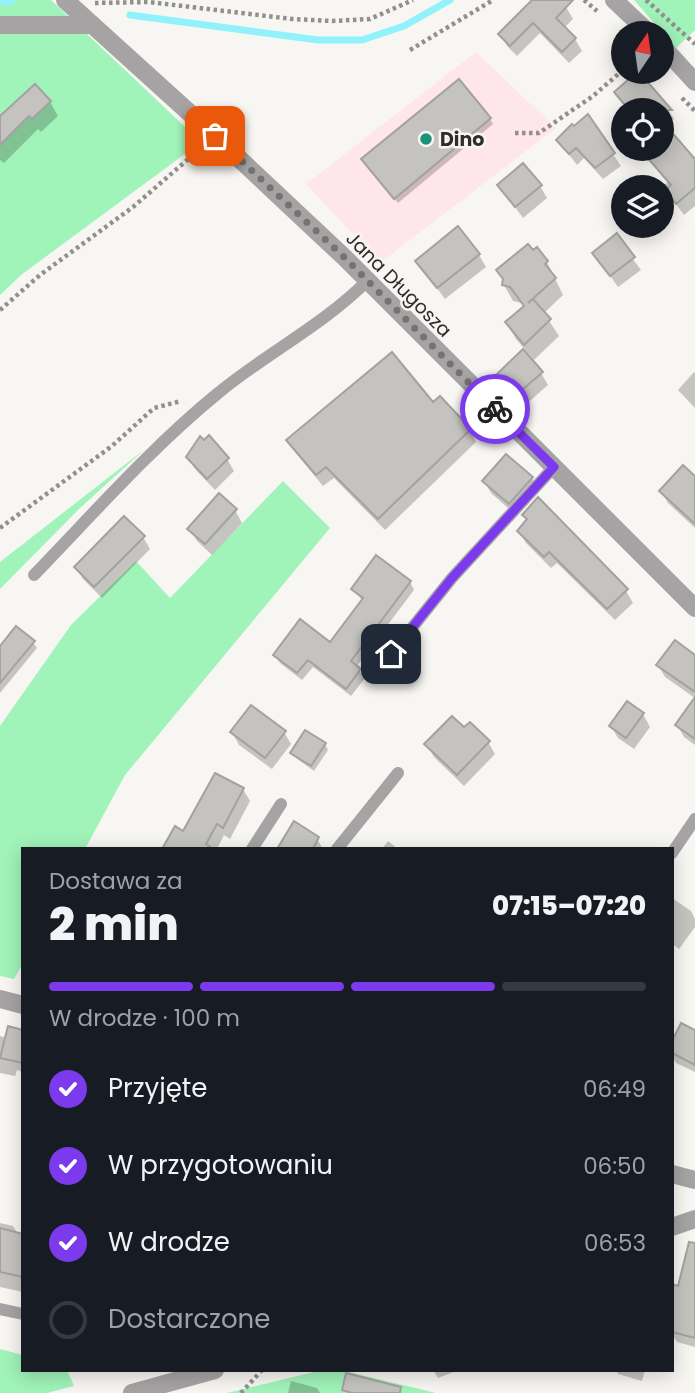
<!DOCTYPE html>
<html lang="pl">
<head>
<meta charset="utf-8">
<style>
	:root { --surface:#171b24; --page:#20242c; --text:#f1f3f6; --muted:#9ea1a6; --line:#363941; --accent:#7c3aed }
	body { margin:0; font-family:Poppins,sans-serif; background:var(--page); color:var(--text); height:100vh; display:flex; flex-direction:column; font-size:26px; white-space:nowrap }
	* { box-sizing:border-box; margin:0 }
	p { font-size:23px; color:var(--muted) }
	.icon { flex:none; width:38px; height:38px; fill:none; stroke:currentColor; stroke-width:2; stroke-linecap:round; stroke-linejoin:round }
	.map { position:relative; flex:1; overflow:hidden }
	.drawer { position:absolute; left:21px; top:847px; width:653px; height:525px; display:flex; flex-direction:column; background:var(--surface); border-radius:0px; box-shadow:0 4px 18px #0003 }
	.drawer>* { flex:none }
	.needle { width:46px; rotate:13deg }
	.buttons { position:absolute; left:611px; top:21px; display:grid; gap:14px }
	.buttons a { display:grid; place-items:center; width:63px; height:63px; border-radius:50%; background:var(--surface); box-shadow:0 4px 18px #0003; font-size:35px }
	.pin { position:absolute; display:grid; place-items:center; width:60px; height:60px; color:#fff; margin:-30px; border-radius:14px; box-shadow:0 4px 10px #0006 }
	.courier { position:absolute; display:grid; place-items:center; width:70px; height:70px; margin:-35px; border:5px solid #7c3aed; border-radius:50%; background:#fff; color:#222; box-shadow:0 2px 9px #0007 }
	.headline em { font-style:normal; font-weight:800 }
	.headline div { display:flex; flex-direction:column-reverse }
	.headline { display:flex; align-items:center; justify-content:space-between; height:119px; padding:0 28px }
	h1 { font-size:46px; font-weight:800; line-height:52px }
	.bar { display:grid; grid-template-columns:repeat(4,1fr); gap:10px 7px; align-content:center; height:84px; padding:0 28px }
	.bar i { height:9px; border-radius:5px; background:var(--line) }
	.bar .current { background:var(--accent) }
	.bar p { grid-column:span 4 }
	ol { padding:0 28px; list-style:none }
	li { display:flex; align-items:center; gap:21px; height:77px }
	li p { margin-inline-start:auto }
	li .icon { padding:7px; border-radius:50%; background:var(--accent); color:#fff; stroke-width:4 }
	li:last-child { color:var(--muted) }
	li i { width:38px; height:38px; border:4px solid var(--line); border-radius:50% }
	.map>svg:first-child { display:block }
	.commercial { fill:#ffe5ec }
	.green { fill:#a0f3b9 }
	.shadow { fill:#0003 }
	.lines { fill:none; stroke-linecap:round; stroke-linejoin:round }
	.stream { stroke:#91f2fb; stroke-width:7 }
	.building { fill:#c5c3bf; stroke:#a4a29f; stroke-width:2 }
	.path { stroke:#92908e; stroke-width:4.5; stroke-dasharray:3.5 3.5; stroke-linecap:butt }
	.service { stroke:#a5a3a3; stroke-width:12 }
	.minor { stroke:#a5a3a3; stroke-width:18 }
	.tertiary { stroke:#a5a3a3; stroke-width:18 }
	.done { stroke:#757371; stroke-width:7; stroke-dasharray:0 12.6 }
	.route { stroke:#7c3aed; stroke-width:9 }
	.poi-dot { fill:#1b9379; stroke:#f8f6f2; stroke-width:2.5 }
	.labels { text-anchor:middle; stroke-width:5; stroke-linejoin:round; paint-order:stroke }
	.poi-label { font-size:19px; font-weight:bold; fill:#2e2d2c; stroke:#f8f6f2; text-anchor:start }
	.street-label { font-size:19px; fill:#2e2d2c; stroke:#f8f6f2 }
</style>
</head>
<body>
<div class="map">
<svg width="695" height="1393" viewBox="0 0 695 1393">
	<rect width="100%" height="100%" fill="#f8f6f2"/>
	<path class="commercial" d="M 476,52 L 556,128 L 380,263 L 306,184 Z"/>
	<g class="green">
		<path d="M 0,0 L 51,0 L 201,142 L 21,275 L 0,295 Z"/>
		<path d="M 634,0 L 695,0 L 695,30 L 676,48 Z"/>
		<path d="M 145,449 L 80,508 L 0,589 L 0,562 Z"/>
		<path d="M 283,481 L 330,528 L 125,775 L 85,849 L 23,849 L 23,963 L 14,979 L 0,976 L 0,726 L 71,625 L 136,561 L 170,598 Z"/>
		<path d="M 0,1349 L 23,1355 L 23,1370 L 67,1370 L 74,1386 L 47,1393 L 0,1393 Z"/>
		<path d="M 322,1370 L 341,1370 L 436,1393 L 227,1393 Z"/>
	</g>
	<g class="shadow">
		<path d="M 534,0 L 558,0 L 566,7 L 573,19 L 564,28 L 575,39 L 582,51 L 569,63 L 540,33 L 517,56 L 507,46 L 500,34 Z"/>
		<path d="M 35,86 L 50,102 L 58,116 L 41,132 L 38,129 L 4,163 L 0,160 L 0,118 Z"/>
		<path d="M 616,93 L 667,107 L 674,119 L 664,127 L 695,161 L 695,206 L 684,215 L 663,186 L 668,182 L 646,154 L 652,149 L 662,149 L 662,110 L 628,110 Z"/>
		<path d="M 588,117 L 621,166 L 603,179 L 584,158 L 577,165 L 558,140 Z"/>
		<path d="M 490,119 L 493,124 L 398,203 L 367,165 Z"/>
		<path d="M 499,185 L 540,186 L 547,198 L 523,218 Z"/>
		<path d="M 616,236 L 641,270 L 618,287 L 594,253 Z"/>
		<path d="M 536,250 L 547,262 L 563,295 L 544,313 L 559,336 L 534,360 L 516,339 L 507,323 L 525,308 L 521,303 L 513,301 L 504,285 Z"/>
		<path d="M 479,255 L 486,267 L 445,299 L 417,261 Z"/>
		<path d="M 694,372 L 695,373 L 695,408 L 678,390 Z"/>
		<path d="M 541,373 L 548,385 L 524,406 L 506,387 L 499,375 Z"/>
		<path d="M 469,430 L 476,442 L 385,530 L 334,478 L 323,486 L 295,452 L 288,440 Z"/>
		<path d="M 188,457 L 227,459 L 234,471 L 215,490 L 195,469 Z"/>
		<path d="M 532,478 L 538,490 L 516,515 L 491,493 L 484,481 Z"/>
		<path d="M 695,478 L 695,528 L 668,503 L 661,491 Z"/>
		<path d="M 235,510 L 242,523 L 212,555 L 197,541 L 190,529 Z"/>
		<path d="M 524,515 L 626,591 L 633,603 L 615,620 L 557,563 L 551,568 L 526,543 L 519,531 L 527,521 Z"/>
		<path d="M 143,537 L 150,549 L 102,598 L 83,579 L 76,567 Z"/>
		<path d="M 410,582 L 414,590 L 356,667 L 365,678 L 351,696 L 313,667 L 302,680 L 280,663 L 275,655 L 330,645 L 363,601 L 353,589 Z"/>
		<path d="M 33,642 L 37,648 L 0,693 L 0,648 Z"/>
		<path d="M 695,657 L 695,698 L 665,677 L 658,665 Z"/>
		<path d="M 695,700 L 695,745 L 684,737 L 677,725 Z"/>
		<path d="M 643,714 L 650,727 L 634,749 L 618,738 L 611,726 Z"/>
		<path d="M 464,730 L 488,742 L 495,754 L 464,786 L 434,757 L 427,745 Z"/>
		<path d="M 232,732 L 284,732 L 291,744 L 272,769 L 239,745 Z"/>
		<path d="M 325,744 L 328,750 L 314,771 L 296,758 L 292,753 Z"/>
		<path d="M 243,789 L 250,801 L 230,839 L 224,835 L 217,849 L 164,849 Z"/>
		<path d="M 316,837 L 323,849 L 281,849 Z"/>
		<path d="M 388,841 L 398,849 L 382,849 Z"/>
		<path d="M 672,898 L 691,911 L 695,919 L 695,927 L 679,949 L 672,944 Z"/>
		<path d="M 23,1032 L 23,1072 L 17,1070 L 15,1076 L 0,1073 L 0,1036 L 7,1038 Z"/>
		<path d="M 695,1032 L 695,1072 L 676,1063 L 672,1056 L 672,1045 Z"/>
		<path d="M 0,1223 L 13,1226 L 18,1234 L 23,1235 L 23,1292 L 0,1287 Z"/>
		<path d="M 695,1268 L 695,1347 L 677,1342 L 672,1334 L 672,1286 L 679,1288 Z"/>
		<path d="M 433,1370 L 459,1370 L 438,1378 Z"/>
		<path d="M 616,1370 L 645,1370 L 642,1381 L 618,1374 Z"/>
		<path d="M 291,1381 L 317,1388 L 320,1393 L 288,1393 Z"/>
	</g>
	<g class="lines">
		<g class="stream">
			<path d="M 0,1 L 11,2"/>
			<path d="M 130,15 L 318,40 L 362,40 L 404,26 L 450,0"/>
		</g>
	</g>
	<g class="building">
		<path d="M 532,0 L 573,0 L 556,18 L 576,38 L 562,52 L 533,23 L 510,46 L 498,34 Z"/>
		<path d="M 637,72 L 639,72 L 672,110 L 629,110 L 614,92 Z"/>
		<path d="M 459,79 L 491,118 L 394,199 L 361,159 Z"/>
		<path d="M 35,84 L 51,101 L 32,119 L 29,116 L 0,145 L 0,116 Z"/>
		<path d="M 588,114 L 615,153 L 595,168 L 576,148 L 569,154 L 556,140 L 572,124 L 574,126 Z"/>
		<path d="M 662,121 L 695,159 L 695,188 L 676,204 L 665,190 L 671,185 L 640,149 L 662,149 Z"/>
		<path d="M 523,163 L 542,185 L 515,207 L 497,185 Z"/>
		<path d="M 458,226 L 480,254 L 437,288 L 415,261 Z"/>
		<path d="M 617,233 L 635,257 L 610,276 L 592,253 Z"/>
		<path d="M 528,244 L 533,250 L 537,247 L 548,261 L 545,264 L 556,278 L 528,303 L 533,299 L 551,319 L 524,345 L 505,322 L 524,306 L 510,287 L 502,285 L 503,279 L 496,270 Z"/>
		<path d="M 523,349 L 543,372 L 516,395 L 497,374 Z"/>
		<path d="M 392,352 L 433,402 L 440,396 L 471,429 L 378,519 L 326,467 L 316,475 L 286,440 Z"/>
		<path d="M 209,435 L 229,458 L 207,479 L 186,457 L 200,436 L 204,440 Z"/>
		<path d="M 506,454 L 533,477 L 509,504 L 482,481 Z"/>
		<path d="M 683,465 L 695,476 L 695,524 L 659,491 Z"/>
		<path d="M 219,493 L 237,509 L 205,544 L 187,529 Z"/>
		<path d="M 538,497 L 628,589 L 607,609 L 549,552 L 544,557 L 517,531 L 527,519 L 522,515 Z"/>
		<path d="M 124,516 L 145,536 L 94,587 L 74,567 Z"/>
		<path d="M 376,555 L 411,581 L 351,661 L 361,669 L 346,689 L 308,660 L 297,673 L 273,655 L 300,619 L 330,642 L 363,598 L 351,589 Z"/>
		<path d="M 16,626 L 35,641 L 0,683 L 0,646 Z"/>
		<path d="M 675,640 L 695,655 L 695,692 L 656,665 Z"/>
		<path d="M 695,697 L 695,739 L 675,725 Z"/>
		<path d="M 627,701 L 644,713 L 626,738 L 609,726 Z"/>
		<path d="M 251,705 L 286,731 L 265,758 L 230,732 Z"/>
		<path d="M 452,716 L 464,727 L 470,722 L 490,741 L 457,775 L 424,744 Z"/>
		<path d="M 305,730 L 326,743 L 311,766 L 290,753 Z"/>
		<path d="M 215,773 L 244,788 L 223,828 L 217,824 L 206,844 L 213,849 L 162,849 L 175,826 L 183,831 Z"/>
		<path d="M 294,821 L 319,837 L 313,849 L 277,849 Z"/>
		<path d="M 681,1023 L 695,1030 L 695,1065 L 672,1053 L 672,1041 Z"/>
		<path d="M 8,1026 L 23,1030 L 23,1063 L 0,1058 Z"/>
		<path d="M 0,1228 L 23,1234 L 23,1277 L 0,1272 Z"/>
		<path d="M 689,1242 L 695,1243 L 695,1338 L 672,1332 L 672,1284 L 678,1286 Z"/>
		<path d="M 346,1373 L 401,1387 L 400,1393 L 352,1393 L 342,1390 Z"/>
	</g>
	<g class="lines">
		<g class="path">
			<path d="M 584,0 L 597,11"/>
			<path d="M 646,0 L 695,44"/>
			<path d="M 95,3 L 149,2 L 292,19 L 332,21 L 370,19 L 413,0"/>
			<path d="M 410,50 L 493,0"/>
			<path d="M 682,98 L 695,111"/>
			<path d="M 515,133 L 539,133 L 593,96 L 623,70"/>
			<path d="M 0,310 L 40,275 L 133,207 L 201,148"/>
			<path d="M 0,528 L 112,446 L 154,408 L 181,401"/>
			<path d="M 241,1393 L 262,1370"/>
		</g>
		<g class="service">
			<path d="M 34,575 C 92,515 152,447 217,394 C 265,354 322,326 367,281"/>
			<path d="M 391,654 L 452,578 L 554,467"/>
			<path d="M 252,849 L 281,804"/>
			<path d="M 337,849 L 398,773"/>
			<path d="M 672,853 L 695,819"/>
			<path d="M 0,1309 L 23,1314"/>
		</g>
		<g class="minor">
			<path d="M 65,0 L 215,136 L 344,257 L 695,608"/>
			<path d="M 0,25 L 92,25"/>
			<path d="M 0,999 L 23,1005"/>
			<path d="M 672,1174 L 695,1180"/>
			<path d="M 672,1227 L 695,1219"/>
			<path d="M 132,1393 L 215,1370"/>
		</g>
		<g class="tertiary">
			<path d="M 614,0 L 649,33"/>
			<path d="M 662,46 L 695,82"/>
		</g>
	</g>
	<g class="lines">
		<path class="done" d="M 215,136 L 344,257 L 495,409"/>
		<path class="route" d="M 391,654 L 452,578 L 554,467 L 495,409"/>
	</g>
	<circle class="poi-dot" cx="426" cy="139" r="7"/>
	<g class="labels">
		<g class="poi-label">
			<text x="440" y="146">Dino</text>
		</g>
		<g class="street-label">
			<text transform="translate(399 284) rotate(45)" y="7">Jana Długosza</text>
		</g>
	</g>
</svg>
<div class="buttons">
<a><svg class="needle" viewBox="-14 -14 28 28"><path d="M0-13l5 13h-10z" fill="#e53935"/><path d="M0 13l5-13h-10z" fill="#9ea1a6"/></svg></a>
<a><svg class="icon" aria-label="locate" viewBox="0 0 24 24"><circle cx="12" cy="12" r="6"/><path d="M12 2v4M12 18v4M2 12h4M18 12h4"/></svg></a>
<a><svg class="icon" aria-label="layers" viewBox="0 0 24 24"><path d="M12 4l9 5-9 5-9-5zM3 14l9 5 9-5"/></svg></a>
</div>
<div class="pin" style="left:215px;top:136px;background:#ea580c"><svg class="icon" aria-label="bag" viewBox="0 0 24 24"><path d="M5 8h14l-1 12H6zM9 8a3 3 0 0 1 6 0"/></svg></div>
<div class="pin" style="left:391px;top:654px;background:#1f2937"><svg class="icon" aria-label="home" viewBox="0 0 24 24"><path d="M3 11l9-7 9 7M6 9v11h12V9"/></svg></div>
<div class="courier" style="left:495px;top:409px"><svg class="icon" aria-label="bike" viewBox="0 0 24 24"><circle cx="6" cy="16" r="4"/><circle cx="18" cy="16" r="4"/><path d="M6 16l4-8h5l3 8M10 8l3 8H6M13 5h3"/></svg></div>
<section class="drawer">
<div class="headline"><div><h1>2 min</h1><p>Dostawa za</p></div><em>07:15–07:20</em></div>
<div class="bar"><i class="current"></i><i class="current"></i><i class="current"></i><i></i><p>W drodze · 100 m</p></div>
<ol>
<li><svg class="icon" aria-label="check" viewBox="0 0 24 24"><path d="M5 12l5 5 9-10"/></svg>Przyjęte<p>06:49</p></li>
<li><svg class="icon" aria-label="check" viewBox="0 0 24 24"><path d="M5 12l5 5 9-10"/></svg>W przygotowaniu<p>06:50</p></li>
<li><svg class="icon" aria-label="check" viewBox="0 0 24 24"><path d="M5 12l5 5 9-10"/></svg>W drodze<p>06:53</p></li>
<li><i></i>Dostarczone</li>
</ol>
</section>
</div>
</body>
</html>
